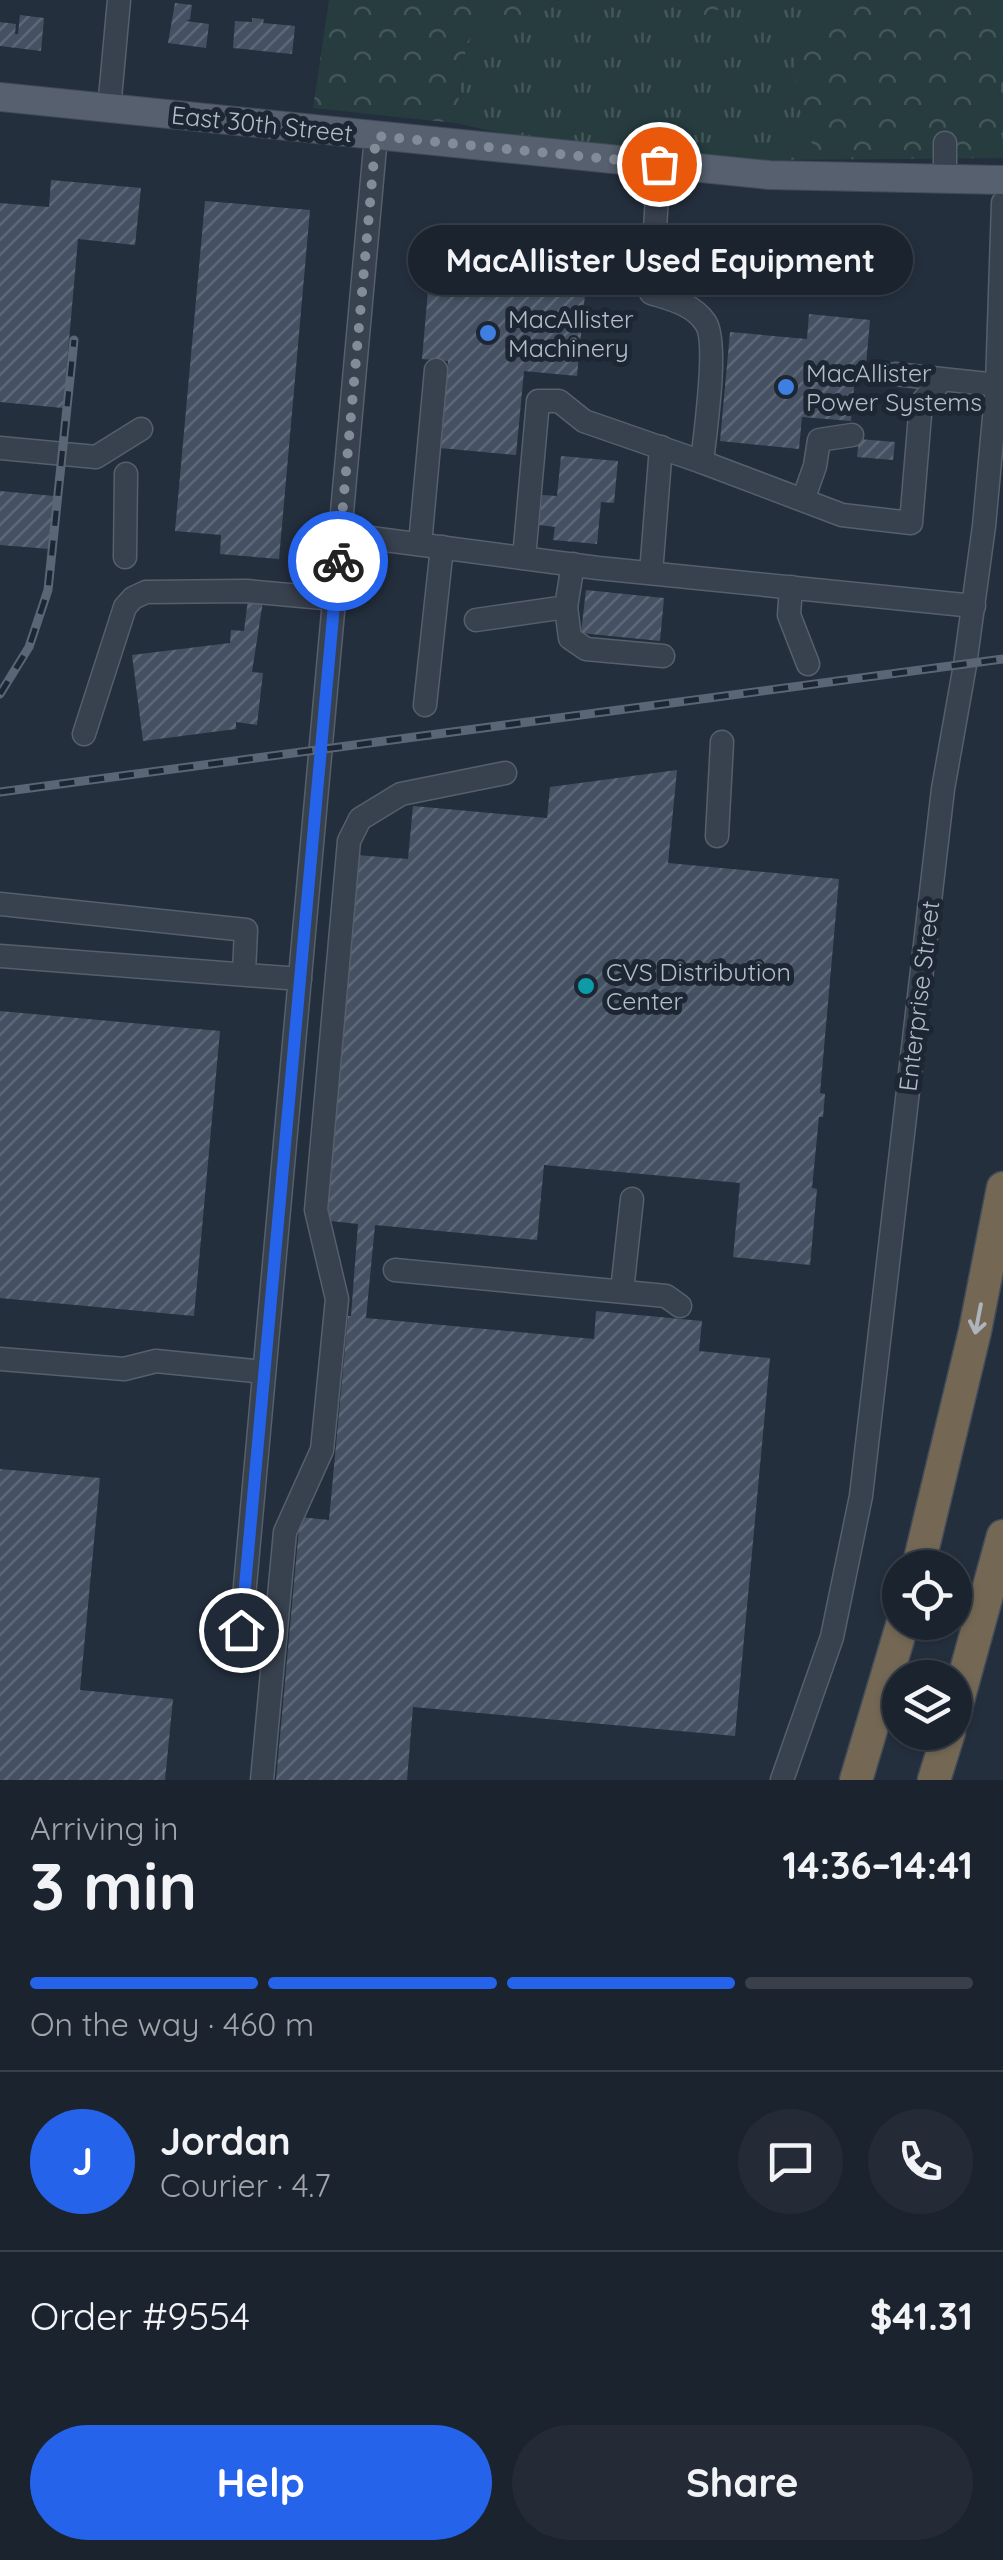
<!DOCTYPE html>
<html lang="en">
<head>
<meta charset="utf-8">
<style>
	:root { --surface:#1b232e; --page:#242b36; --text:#f1f3f6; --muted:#a0a4aa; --line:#39404a; --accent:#2563eb }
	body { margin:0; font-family:Quicksand,sans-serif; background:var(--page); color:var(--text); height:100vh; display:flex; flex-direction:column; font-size:38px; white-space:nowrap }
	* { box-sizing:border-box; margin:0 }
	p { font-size:32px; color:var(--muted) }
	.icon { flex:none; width:55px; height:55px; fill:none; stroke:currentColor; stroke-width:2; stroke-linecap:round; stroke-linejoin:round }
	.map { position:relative; height:1780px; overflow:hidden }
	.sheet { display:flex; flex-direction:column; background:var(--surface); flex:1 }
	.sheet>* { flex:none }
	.buttons { position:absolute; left:882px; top:1550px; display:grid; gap:20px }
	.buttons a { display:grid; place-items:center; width:90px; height:90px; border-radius:50%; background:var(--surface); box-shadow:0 2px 8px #0004,0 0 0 2px var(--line); font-size:50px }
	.pin { position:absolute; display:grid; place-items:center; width:85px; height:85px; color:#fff; margin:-42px; border:5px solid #fff; border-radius:50%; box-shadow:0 2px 10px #0007 }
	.courier { position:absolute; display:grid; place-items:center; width:100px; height:100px; margin:-50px; border:8px solid #2563eb; border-radius:50%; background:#fff; color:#222; box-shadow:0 2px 12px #0007 }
	.bubble { position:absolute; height:70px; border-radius:35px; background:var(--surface); box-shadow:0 2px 8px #0004,0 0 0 2px var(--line); font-size:32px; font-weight:700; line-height:70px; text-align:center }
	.overview em { font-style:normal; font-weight:700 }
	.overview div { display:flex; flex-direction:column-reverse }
	.overview { display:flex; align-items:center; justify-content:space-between; height:170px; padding:0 30px }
	h1 { font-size:65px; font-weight:700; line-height:75px }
	.bar { display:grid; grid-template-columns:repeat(4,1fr); gap:15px 10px; align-content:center; height:120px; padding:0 30px }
	.bar i { height:12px; border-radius:8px; background:var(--line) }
	.bar .on { background:var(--accent) }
	.bar p { grid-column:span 4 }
	.line { display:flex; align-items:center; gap:25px; padding:0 30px; border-top:2px solid var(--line) }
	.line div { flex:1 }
	.round { display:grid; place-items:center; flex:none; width:105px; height:105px; border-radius:52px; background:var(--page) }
	.primary-button { display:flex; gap:20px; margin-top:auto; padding:20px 30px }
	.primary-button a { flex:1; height:115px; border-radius:60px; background:var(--accent); color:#fff; font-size:40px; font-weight:700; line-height:115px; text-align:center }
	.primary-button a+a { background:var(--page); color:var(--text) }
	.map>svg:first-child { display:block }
	.grass { fill:url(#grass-tufts) }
	.forest { fill:url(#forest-crowns) }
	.building { fill:url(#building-hatch) }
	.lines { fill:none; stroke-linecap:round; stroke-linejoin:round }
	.minor-casing { stroke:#565f6c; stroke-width:25 }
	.major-casing { stroke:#414a57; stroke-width:30 }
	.highway-casing { stroke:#434c59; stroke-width:35 }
	.minor { stroke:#38414e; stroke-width:22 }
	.major { stroke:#56606e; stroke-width:28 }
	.highway { stroke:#746855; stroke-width:32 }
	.rail-casing { stroke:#5a6575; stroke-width:9 }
	.rail { stroke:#1d2633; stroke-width:5; stroke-dasharray:15; stroke-linecap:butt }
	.oneway { stroke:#aeb4bd }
	.done { stroke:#828b98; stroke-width:10; stroke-dasharray:0 18 }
	.route { stroke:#2563eb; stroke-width:12 }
	.shop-dot { fill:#3f7fe0; stroke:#1d2633; stroke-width:4 }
	.culture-dot { fill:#0f9aa8; stroke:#1d2633; stroke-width:4 }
	.labels { text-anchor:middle; stroke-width:10; stroke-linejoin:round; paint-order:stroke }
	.street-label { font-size:25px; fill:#b4bcc9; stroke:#1d2633 }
	.poi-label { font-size:25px; fill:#b4bcc9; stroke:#1d2633; text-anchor:start }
</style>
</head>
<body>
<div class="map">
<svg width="1003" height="1780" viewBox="0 0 1003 1780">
	<defs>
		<pattern id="grass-tufts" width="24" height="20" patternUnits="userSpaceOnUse" patternTransform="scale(2.5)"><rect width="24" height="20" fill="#263c3f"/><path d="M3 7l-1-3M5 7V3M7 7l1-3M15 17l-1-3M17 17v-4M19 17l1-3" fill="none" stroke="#435659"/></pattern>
		<pattern id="forest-crowns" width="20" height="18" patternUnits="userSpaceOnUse" patternTransform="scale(2.5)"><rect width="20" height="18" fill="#263c3f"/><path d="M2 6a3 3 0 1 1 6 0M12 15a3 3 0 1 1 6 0" fill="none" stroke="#435659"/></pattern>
		<pattern id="building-hatch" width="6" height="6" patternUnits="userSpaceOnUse" patternTransform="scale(2.5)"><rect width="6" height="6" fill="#455162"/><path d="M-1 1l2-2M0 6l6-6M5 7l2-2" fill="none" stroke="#5d6877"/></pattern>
	</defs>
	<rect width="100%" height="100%" fill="#242f3e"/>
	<path class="grass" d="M 555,0 C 571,2 588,5 604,5 C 637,5 670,0 700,17 L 715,12 L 730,0 L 819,0 L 825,17 C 786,63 795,87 810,140 L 908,156 L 934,150 L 994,153 L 1003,141 L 997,120 L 1003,57 L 1003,158 L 756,160 L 607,147 L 505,134 L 455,123 L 467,42 L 478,28 L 530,26 Z"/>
	<g class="forest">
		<path d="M 329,0 L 730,0 L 715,12 L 699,17 C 670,0 637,5 604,5 C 588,5 571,2 555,0 L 530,26 L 478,28 L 467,42 L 455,123 L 313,108 Z"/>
		<path d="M 819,0 L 1003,0 L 1003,57 L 997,120 L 1003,141 L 994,154 L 934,150 L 909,156 L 817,152 C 803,130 793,92 796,66 C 799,49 814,30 825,17 Z"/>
	</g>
	<g class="building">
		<path d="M 175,3 L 192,5 L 190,19 L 186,21 L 209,24 L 206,48 L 168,43 Z"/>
		<path d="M 20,15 L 44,18 L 41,51 L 0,46 L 0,22 L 16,24 L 15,34 L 18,34 Z"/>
		<path d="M 252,18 L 264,19 L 263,23 L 295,26 L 292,54 L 233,48 L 235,21 L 252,22 Z"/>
		<path d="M 51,180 L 141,188 L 135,245 L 78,239 L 63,408 L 0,402 L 0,203 L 49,207 Z"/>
		<path d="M 205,201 L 310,210 L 279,559 L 220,554 L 221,535 L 175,531 Z"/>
		<path d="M 429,279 L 585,294 L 577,376 L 524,371 L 516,455 L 440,448 L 448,361 L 422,359 Z"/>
		<path d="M 809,314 L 870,320 L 866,365 L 856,364 L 851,421 L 802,417 L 799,449 L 720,441 L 730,332 L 807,339 Z"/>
		<path d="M 859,439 L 895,442 L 893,460 L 857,457 Z"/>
		<path d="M 561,456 L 618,461 L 614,503 L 601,502 L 597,544 L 553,540 L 555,527 L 539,525 L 542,495 L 557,496 Z"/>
		<path d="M 0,491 L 54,496 L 49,549 L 0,545 Z"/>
		<path d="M 586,590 L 664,598 L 660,641 L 581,633 Z"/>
		<path d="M 248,599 L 263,601 L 252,672 L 263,673 L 257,725 L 236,722 L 236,729 L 143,741 L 132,655 L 230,643 L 231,630 L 244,631 Z"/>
		<path d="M 677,770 L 668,863 L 839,879 L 820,1093 L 825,1094 L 823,1117 L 819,1117 L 812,1188 L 817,1189 L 810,1265 L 733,1257 L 740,1183 L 544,1165 L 537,1240 L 375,1225 L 366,1318 L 594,1339 L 596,1311 L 702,1321 L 699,1351 L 770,1358 L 735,1736 L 413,1707 L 407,1780 L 276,1780 L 300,1517 L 329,1520 L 348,1316 L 351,1316 L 358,1224 L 322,1220 L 356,855 L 408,859 L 413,806 L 547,818 L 550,787 Z"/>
		<path d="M 0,1011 L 220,1031 L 194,1316 L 0,1298 Z"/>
		<path d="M 0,1469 L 100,1478 L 80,1690 L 173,1699 L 165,1780 L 0,1780 Z"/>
	</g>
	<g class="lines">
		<defs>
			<g id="minor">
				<path d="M 109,109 L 119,0"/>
				<path d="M 945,143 L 945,177"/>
				<path d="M 659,164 L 651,293 C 670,299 693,304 705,322 C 719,340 705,434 702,462 L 842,515 L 911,523 L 921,403 L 942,380"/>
				<path d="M 895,374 L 997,385"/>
				<path d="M 0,448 L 96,457 L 141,429"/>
				<path d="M 803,500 L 815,466 L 819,440 L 852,435"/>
				<path d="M 340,534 L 598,568 L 974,606"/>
				<path d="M 420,544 L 436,370"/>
				<path d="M 125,557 L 126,474"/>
				<path d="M 524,558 L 538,401 L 559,401 L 584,421 L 702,462"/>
				<path d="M 651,573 L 661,447"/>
				<path d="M 791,587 L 789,615 L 808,664"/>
				<path d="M 566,607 L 570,638 L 586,649 L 663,656"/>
				<path d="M 476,620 L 566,607 L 573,564"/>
				<path d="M 425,705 L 442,547"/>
				<path d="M 84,734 L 125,607 L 133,598 L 146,592 L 246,591 L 334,599"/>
				<path d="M 717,836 L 722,742"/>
				<path d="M 0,904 L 246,930 L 244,972"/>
				<path d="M 0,956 L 300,979"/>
				<path d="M 395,1270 L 666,1296 L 680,1306"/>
				<path d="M 622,1291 L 632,1199"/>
				<path d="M 0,1359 L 124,1369 L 156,1361 L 264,1372"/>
				<path d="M 241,1630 L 376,136"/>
				<path d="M 262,1780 L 285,1532 L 322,1450 L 337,1299 L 316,1210 L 349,841 L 360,819 L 401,794 L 505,773"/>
				<path d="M 782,1780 L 832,1637 L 861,1496 L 943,789 L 965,665 L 984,526 L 997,385 L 1003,203"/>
			</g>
			<path id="major" d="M 0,97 L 769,175 L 1003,180"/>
			<g id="highway">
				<path d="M 918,1568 L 975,1331 L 1003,1188"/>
				<path d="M 955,1711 L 1003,1536"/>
				<path d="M 856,1780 L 903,1622"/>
				<path d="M 934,1780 L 949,1732"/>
			</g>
		</defs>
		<use href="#minor" class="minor-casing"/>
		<use href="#major" class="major-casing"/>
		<use href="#highway" class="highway-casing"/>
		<use href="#minor" class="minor"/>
		<use href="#major" class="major"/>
		<use href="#highway" class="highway"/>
		<defs>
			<g id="rail">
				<path d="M 0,694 L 29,647 L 48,590 L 74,340"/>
				<path d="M 0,792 L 1003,659"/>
			</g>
		</defs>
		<use href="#rail" class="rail-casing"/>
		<use href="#rail" class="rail"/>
	</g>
	<defs><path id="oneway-shaft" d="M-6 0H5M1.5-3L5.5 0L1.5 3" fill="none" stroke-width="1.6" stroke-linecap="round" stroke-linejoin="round" transform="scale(2.5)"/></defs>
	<use class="oneway" href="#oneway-shaft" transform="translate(978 1319) rotate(101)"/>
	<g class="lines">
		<path class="done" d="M 338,561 L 376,136 L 659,164"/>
		<path class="route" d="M 241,1630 L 338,561"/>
	</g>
	<g class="shop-dot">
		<circle cx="488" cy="333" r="10"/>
		<circle cx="786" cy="387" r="10"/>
	</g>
	<circle class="culture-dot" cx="586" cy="986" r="10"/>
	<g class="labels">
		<g class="street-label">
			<text transform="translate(262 124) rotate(6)" y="9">East 30th Street</text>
			<text transform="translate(919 996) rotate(-83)" y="9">Enterprise Street</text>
		</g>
		<g class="poi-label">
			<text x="508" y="328">MacAllister<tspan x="508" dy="29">Machinery</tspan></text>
			<text x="806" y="382">MacAllister<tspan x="806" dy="29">Power Systems</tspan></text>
			<text x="606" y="981">CVS Distribution<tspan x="606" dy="29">Center</tspan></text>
		</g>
	</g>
</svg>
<div class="buttons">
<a><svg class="icon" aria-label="locate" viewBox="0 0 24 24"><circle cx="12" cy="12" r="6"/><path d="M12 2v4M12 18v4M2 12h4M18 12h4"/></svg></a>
<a><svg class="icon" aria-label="layers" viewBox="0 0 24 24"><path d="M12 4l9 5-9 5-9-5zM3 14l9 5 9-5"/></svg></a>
</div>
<div class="pin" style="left:659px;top:164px;background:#ea580c"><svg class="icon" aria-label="bag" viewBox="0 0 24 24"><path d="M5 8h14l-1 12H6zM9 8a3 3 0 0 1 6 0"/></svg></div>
<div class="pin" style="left:241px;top:1630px;background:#1f2937"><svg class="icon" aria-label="home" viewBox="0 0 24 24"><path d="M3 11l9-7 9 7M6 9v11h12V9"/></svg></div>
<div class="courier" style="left:338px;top:561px"><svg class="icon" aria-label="bike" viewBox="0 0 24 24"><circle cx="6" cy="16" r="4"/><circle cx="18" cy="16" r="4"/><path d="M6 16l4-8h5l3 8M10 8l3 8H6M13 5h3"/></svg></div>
<div class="bubble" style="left:408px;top:225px;width:505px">MacAllister Used Equipment</div>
</div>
<section class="sheet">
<div class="overview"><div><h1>3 min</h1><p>Arriving in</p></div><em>14:36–14:41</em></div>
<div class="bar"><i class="on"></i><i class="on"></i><i class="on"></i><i></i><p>On the way · 460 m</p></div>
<div class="line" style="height:180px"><b class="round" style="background:var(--accent);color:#fff">J</b><div><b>Jordan</b><p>Courier · 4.7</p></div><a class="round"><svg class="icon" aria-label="chat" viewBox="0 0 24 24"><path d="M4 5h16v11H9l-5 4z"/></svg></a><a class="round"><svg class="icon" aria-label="phone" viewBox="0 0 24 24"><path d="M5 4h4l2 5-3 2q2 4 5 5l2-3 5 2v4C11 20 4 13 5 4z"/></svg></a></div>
<div class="line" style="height:130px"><div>Order #9554</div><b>$41.31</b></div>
<div class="primary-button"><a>Help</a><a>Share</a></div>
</section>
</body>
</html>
